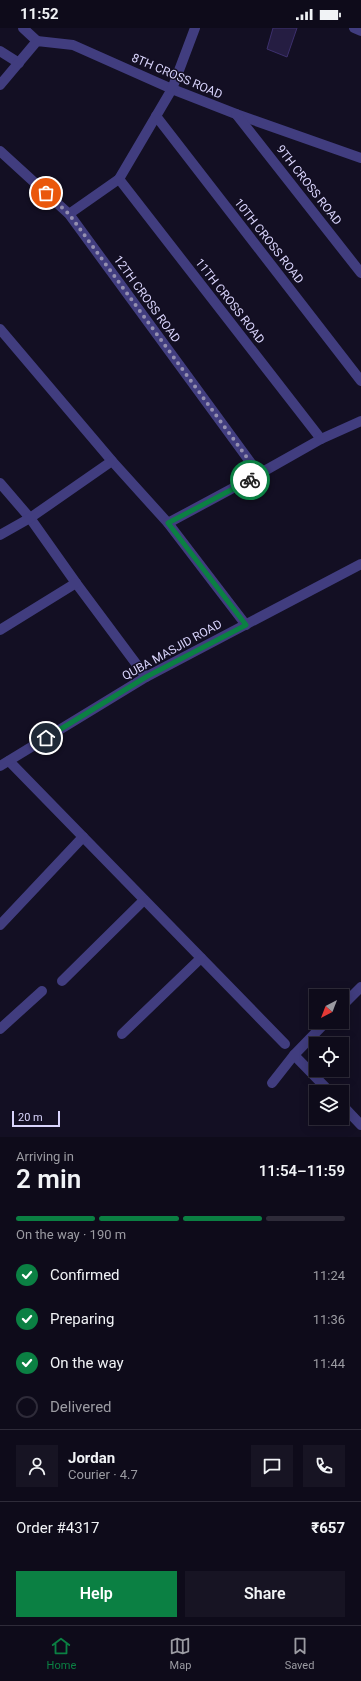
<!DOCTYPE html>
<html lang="en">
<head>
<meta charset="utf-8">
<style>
	:root { --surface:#0e0b1a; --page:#171423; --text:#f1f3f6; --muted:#9b9ba2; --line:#2e2b39; --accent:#0b8043 }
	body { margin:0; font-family:Roboto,sans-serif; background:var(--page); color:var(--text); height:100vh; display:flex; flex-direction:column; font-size:15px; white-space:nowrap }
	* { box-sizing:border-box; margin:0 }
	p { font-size:13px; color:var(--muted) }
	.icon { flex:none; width:22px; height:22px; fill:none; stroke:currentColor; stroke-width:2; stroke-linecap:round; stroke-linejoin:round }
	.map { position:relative; height:1109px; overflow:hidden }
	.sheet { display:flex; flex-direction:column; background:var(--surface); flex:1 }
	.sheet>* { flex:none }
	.needle { width:26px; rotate:222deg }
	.fabs { position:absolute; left:309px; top:961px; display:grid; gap:8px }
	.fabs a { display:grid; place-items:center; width:40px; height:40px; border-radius:0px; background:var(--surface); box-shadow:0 2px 10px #0003,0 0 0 1px var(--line); font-size:20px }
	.scale { position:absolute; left:12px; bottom:10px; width:48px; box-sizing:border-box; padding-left:4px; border:2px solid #d9d4fc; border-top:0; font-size:11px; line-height:14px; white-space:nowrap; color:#d9d4fc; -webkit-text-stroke:3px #130f23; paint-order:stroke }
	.pin { position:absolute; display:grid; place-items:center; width:34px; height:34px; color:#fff; margin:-17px; border:2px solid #fff; border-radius:50%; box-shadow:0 1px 4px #0007 }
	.courier { position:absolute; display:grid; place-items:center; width:40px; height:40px; margin:-20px; border:3px solid #0b8043; border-radius:50%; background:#fff; color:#222; box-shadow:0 1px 5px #0007 }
	.overview em { font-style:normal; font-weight:600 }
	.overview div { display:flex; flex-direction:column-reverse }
	.overview { display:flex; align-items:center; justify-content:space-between; height:68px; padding:0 16px }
	h1 { font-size:26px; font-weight:600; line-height:30px }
	.bar { display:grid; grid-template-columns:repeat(4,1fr); gap:6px 4px; align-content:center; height:48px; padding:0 16px }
	.bar i { height:5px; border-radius:3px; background:var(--line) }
	.bar .selected { background:var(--accent) }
	.bar p { grid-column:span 4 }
	.line { display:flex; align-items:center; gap:10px; padding:0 16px; border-top:1px solid var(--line) }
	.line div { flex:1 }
	.round { display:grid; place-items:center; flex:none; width:42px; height:42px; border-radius:0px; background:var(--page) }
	ol { padding:0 16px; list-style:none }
	li { display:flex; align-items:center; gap:12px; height:44px }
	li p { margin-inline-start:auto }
	li .icon { padding:4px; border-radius:50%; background:var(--accent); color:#fff; stroke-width:4 }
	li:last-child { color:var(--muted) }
	li i { width:22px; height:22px; border:2px solid var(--line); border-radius:50% }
	.action { display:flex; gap:8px; margin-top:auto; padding:8px 16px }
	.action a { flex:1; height:46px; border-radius:0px; background:var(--accent); color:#fff; font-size:16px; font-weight:600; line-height:46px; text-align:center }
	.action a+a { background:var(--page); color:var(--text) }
	.status { display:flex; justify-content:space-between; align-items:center; height:28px; padding:0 20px; background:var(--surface); direction:ltr }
	.status svg { height:11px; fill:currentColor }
	.dock { display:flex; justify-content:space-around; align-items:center; height:56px; border-top:1px solid var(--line); background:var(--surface); font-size:11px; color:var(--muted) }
	.dock a { display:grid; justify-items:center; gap:2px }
	.dock .selected { color:var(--accent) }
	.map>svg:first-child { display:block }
	.building { fill:#251d42; stroke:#3d306d }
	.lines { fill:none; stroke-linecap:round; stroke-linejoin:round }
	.minor { stroke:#413d7f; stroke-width:10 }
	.tertiary { stroke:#413d7f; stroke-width:10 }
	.done { stroke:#948fb0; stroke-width:4; stroke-dasharray:0 7.2 }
	.route { stroke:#0b8043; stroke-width:5 }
	.labels { text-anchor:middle; stroke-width:3; stroke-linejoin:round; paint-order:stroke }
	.street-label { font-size:12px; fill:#d9d4fc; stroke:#130f23 }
</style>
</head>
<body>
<div class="status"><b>11:52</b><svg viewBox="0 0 49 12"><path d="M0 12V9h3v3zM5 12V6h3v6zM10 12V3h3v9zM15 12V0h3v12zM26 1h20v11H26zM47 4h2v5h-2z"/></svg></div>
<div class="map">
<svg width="361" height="1109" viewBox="0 0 361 1109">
	<rect width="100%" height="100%" fill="#130f23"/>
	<path class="building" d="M 273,0 L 297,0 L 287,29 L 267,21 Z"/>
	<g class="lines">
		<g class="minor">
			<path d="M 23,0 L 37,13"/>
			<path d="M 0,23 L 19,35"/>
			<path d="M 0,57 L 37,13 L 73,17 L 172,61 L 236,86 L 361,130"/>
			<path d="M 236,86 L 361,245"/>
			<path d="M 156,88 L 361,353"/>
			<path d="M 0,123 L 69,186 L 259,446"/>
			<path d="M 119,151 L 321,411"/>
			<path d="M 69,186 L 119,151 L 172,61 L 195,0"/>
			<path d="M 0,301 L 112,433 L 168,495 L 246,597"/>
			<path d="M 0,455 L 30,490 L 76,555 L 146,649"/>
			<path d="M 168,495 L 259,446 L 321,411 L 361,393"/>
			<path d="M 0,507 L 30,490 L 112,433"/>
			<path d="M 0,602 L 76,555"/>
			<path d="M 9,733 L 285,1016"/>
			<path d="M 0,897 L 83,809"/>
			<path d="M 62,953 L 144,872"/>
			<path d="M 342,978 L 361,959"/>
			<path d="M 0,1001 L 42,963"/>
			<path d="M 122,1006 L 201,930"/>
			<path d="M 294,1027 L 330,1064"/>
			<path d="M 272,1055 L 294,1027 L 326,994"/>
			<path d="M 342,1077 L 361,1097"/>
		</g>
		<g class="tertiary">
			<path d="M 354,0 L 361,3"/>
			<path d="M 0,738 L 146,649 L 361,536"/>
		</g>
	</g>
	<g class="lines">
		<path class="done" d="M 46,165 L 69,186 L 259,446 L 250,452"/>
		<path class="route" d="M 46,710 L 146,649 L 246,597 L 168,495 L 250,452"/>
	</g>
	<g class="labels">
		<g class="street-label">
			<text transform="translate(177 48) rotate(23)" y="4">8TH CROSS ROAD</text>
			<text transform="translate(309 157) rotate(52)" y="4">9TH CROSS ROAD</text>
			<text transform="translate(269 213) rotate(52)" y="4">10TH CROSS ROAD</text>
			<text transform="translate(147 271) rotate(54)" y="4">12TH CROSS ROAD</text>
			<text transform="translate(230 273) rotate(52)" y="4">11TH CROSS ROAD</text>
			<text transform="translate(172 622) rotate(-29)" y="4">QUBA MASJID ROAD</text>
		</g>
	</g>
</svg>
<div class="fabs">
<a><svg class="needle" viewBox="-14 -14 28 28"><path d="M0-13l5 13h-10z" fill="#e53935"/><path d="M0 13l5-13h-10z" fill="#9b9ba2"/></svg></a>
<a><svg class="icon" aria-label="locate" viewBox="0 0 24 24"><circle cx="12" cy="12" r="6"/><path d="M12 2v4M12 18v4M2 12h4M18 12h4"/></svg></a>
<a><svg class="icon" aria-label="layers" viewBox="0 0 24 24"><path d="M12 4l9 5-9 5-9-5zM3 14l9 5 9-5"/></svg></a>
</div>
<div class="scale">20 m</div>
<div class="pin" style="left:46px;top:165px;background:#ea580c"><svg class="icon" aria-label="bag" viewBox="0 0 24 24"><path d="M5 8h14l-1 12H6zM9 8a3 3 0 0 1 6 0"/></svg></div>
<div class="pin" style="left:46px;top:710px;background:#1f2937"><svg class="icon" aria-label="home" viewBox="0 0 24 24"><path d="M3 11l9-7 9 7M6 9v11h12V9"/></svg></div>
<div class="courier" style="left:250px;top:452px"><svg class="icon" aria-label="bike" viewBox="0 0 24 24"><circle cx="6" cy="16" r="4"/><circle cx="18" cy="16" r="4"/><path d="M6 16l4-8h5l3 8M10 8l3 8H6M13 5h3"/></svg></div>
</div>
<section class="sheet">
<div class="overview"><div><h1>2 min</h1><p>Arriving in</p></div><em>11:54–11:59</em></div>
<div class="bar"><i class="selected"></i><i class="selected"></i><i class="selected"></i><i></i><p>On the way · 190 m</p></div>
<ol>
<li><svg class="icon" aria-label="check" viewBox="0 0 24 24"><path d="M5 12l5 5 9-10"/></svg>Confirmed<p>11:24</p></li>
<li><svg class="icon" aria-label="check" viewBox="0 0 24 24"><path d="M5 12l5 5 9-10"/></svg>Preparing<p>11:36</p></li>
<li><svg class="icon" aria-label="check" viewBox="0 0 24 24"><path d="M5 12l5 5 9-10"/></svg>On the way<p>11:44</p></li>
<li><i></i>Delivered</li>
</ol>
<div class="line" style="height:72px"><a class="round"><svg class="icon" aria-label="person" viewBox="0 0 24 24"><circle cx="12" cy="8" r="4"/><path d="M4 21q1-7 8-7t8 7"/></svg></a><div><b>Jordan</b><p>Courier · 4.7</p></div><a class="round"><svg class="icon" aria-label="chat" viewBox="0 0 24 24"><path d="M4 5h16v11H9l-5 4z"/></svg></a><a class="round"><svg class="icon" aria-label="phone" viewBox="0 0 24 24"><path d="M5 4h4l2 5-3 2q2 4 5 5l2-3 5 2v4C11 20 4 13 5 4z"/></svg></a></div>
<div class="line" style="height:52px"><div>Order #4317</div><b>₹657</b></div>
<div class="action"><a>Help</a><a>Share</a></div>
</section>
<nav class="dock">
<a class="selected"><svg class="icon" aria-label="home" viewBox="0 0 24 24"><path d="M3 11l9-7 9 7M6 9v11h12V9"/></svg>Home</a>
<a><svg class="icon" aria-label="map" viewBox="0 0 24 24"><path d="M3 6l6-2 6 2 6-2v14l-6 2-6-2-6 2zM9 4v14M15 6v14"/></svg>Map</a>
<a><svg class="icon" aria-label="saved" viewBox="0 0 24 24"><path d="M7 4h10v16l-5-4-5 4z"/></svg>Saved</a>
</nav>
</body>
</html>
